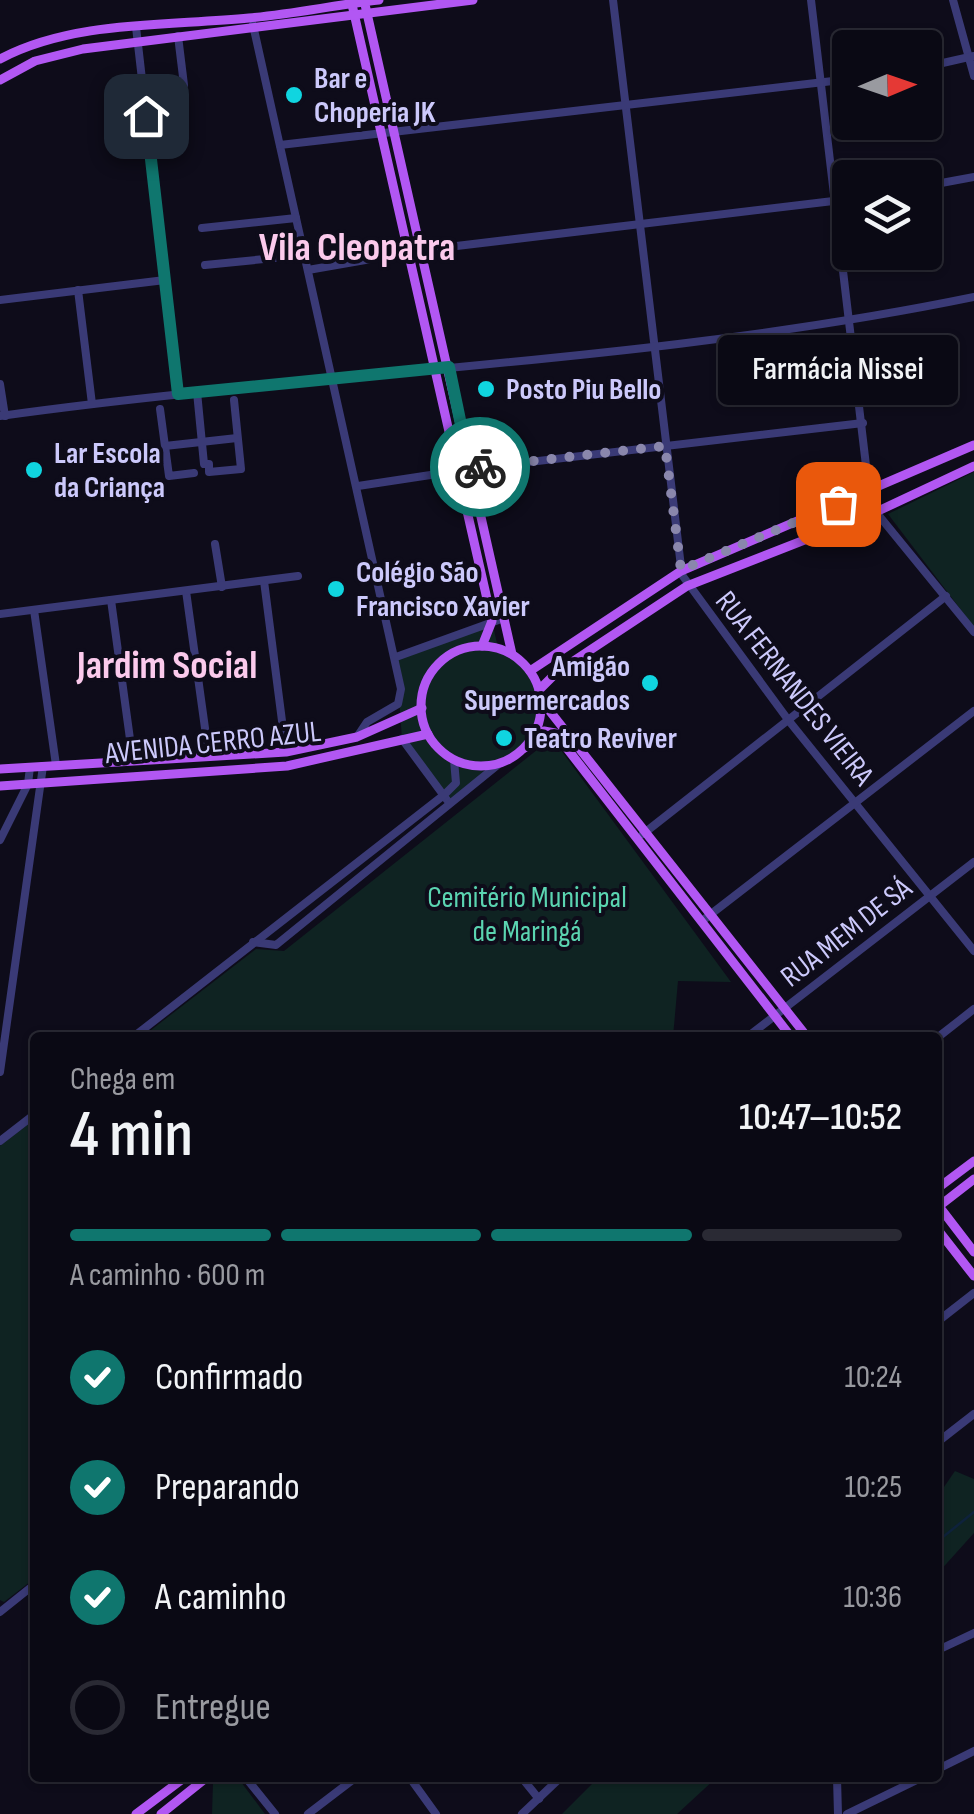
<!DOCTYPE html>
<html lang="pt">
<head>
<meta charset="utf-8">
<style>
	:root { --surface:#0a0914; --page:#181722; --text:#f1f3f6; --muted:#999aa0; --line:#2a2a34; --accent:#0f766e }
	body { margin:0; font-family:"Sofia Sans Condensed",sans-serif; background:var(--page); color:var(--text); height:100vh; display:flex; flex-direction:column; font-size:38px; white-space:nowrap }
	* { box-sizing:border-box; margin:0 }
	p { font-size:32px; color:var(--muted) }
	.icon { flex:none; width:55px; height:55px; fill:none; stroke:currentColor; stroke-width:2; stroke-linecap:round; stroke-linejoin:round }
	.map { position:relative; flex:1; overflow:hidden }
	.sheet { position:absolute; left:30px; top:1032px; width:912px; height:750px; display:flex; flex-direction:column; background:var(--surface); border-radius:10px; box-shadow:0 2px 8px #0004,0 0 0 2px var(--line) }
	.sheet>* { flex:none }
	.needle { width:65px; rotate:88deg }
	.buttons { position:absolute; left:832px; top:30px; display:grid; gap:20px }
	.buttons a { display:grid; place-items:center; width:110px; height:110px; border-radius:10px; background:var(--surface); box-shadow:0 2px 8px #0004,0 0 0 2px var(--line); font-size:50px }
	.pin { position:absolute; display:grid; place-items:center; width:85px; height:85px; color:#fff; margin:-42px; border-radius:20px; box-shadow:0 5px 15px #0006 }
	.courier { position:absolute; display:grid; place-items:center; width:100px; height:100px; margin:-50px; border:8px solid #0f766e; border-radius:50%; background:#fff; color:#222; box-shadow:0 2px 12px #0007 }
	.bubble { position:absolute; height:70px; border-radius:10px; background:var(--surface); box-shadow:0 2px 8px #0004,0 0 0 2px var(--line); font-size:32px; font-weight:600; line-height:70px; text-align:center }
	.headline em { font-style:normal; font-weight:600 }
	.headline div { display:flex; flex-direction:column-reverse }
	.headline { display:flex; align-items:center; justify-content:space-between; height:170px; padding:0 40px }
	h1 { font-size:65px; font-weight:600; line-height:75px }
	.bar { display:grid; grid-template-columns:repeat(4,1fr); gap:15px 10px; align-content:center; height:120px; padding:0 40px }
	.bar i { height:12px; border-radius:8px; background:var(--line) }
	.bar .on { background:var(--accent) }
	.bar p { grid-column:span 4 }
	ol { padding:0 40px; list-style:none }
	li { display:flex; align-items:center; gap:30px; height:110px }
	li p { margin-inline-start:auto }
	li .icon { padding:10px; border-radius:50%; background:var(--accent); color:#fff; stroke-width:4 }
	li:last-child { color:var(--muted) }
	li i { width:55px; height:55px; border:5px solid var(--line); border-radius:50% }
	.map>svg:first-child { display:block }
	.green { fill:#0f2322 }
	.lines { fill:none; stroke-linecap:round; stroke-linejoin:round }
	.stream { stroke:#0e223c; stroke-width:2.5 }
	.minor { stroke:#3a3a76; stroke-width:8 }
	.major { stroke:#b257f3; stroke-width:9 }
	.done { stroke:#8a87ac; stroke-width:10; stroke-dasharray:0 18 }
	.route { stroke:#0f766e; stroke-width:12 }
	.poi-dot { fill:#10d5e0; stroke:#0e0c1a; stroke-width:4 }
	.labels { text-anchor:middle; stroke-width:8; stroke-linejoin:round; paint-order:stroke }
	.poi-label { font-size:30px; font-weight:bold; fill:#ccc9fb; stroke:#0e0c1a; text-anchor:start }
	.street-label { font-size:30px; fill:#ccc9fb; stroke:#0e0c1a }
	.park-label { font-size:30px; fill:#5bd4b1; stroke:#0e0c1a }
	.district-label { font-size:40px; font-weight:bold; fill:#fbcaec; stroke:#0e0c1a }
</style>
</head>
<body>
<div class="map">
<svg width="974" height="1814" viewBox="0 0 974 1814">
	<rect width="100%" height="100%" fill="#0e0c1a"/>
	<g class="green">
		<path d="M 974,472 L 974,627 L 888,514 Z"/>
		<path d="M 492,621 L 498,648 L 530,671 L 539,690 L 540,717 L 525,748 L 451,806 L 402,739 L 396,657 Z"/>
		<path d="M 552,738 L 731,982 L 678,981 L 673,1037 L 142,1037 L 256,949 L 284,951 Z"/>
		<path d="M 35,1119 L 35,1578 L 4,1602 L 0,1600 L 0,1146 Z"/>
		<path d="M 955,1471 L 974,1479 L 974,1533 L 938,1573 L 938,1500 L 944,1497 L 944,1487 Z"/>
		<path d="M 220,1778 L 238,1778 L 265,1814 L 212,1814 L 213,1783 Z"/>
		<path d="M 589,1778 L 716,1778 L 677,1814 L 562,1814 L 593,1783 Z"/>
	</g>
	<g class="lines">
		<path class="stream" d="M 938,1541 L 974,1512"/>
		<g class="minor">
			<path d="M 613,0 L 682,575 L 789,721 L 974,951"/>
			<path d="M 811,0 L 869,491 L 876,512 L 974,632"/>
			<path d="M 953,0 L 974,76"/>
			<path d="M 253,25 L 401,689 L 398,704 L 367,722 L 357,737"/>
			<path d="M 136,27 L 178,394"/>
			<path d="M 178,36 L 184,85"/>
			<path d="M 925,67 L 974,56"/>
			<path d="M 280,145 L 850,79"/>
			<path d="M 925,186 L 974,177"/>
			<path d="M 202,228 L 296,218"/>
			<path d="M 205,265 L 305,255"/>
			<path d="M 308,270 L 423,250 L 850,199"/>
			<path d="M 78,290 L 92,404"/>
			<path d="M 0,300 L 165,280"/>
			<path d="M 0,384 L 5,416"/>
			<path d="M 197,392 L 204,464 L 209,464 L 209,472 L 241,469 L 234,400"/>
			<path d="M 160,409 L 169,476 L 194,473"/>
			<path d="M 0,416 C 324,371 653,363 974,297"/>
			<path d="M 165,446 L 237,438"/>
			<path d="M 358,486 L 470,469 L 863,423"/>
			<path d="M 215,544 L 222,587"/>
			<path d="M 264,581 L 286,752"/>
			<path d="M 186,591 L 209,757"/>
			<path d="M 111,600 L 133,761"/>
			<path d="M 34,610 L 56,765"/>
			<path d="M 0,614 L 298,576"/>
			<path d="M 396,657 L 504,618"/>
			<path d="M 402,739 L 447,800"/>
			<path d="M 643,834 L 946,596"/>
			<path d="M 0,840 L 28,784 L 30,767"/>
			<path d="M 702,921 L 974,711"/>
			<path d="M 253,942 L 276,945 L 499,764"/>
			<path d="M 132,1038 L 444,795 L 456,783 L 454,760"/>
			<path d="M 746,1038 L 974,862"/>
			<path d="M 937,1038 L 974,1009"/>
			<path d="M 0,1072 L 43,766"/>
			<path d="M 0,1141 L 35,1114"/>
			<path d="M 938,1321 L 974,1293"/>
			<path d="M 938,1442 L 974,1414"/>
			<path d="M 0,1612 L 35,1584"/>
			<path d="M 938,1650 L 974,1633"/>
			<path d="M 938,1769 L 974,1751"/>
			<path d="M 246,1778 L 275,1814"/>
			<path d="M 410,1778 L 436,1814"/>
			<path d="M 522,1778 L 539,1799"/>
			<path d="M 837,1778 L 838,1814"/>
			<path d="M 308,1814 L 355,1778"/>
			<path d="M 522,1814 L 560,1778"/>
			<path d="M 847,1814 L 921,1778"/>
		</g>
		<g class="major">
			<path d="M 351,0 L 492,621 L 482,646"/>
			<path d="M 364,0 L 512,654"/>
			<path d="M 0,59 C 73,20 169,26 249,18 C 293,14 335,5 379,0"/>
			<path d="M 0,80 L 35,61 L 83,49 L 473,0"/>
			<circle cx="481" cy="706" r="60"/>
			<path d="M 530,671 L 681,571 L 974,445"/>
			<path d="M 539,690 L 557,672 L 687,586 L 876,512 L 974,466"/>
			<path d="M 541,700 L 808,1038"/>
			<path d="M 525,748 L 544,731 L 555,733 L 792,1038"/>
			<path d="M 0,769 L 286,752 L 357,737 L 422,708"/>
			<path d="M 0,786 L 287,766 L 428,734"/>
			<path d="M 938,1188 L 974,1161"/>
			<path d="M 938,1205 L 974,1252"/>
			<path d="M 938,1207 L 974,1179"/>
			<path d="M 938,1230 L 974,1276"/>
			<path d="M 136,1814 L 184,1778"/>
			<path d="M 161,1814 L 206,1778"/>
		</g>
	</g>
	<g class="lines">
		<path class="done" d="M 480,467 L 665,446 L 681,570 L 838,504"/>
		<path class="route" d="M 146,116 L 178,394 L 449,367 L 470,468 L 480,467"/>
	</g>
	<g class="poi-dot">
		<circle cx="294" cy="95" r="10"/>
		<circle cx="486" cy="389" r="10"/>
		<circle cx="34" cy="470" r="10"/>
		<circle cx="336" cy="589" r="10"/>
		<circle cx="650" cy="683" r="10"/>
		<circle cx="504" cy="738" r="10"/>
	</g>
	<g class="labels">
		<g class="poi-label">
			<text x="314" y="88">Bar e<tspan x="314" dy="34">Choperia JK</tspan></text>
			<text x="506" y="399">Posto Piu Bello</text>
			<text x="54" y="463">Lar Escola<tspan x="54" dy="34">da Criança</tspan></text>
			<text x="356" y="582">Colégio São<tspan x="356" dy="34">Francisco Xavier</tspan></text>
			<text x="630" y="676" text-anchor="end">Amigão<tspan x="630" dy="34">Supermercados</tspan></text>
			<text x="524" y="748">Teatro Reviver</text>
		</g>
		<g class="street-label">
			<text transform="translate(795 688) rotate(52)" y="10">RUA FERNANDES VIEIRA</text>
			<text transform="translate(213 742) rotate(-6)" y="10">AVENIDA CERRO AZUL</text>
			<text transform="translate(846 932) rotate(-38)" y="10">RUA MEM DE SÁ</text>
		</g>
		<g class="park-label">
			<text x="527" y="907">Cemitério Municipal<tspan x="527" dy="34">de Maringá</tspan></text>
		</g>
		<g class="district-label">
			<text x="357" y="260">Vila Cleopatra</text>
			<text x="167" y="678">Jardim Social</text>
		</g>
	</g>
</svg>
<div class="buttons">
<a><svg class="needle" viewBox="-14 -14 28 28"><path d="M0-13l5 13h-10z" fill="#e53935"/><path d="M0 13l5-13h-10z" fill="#999aa0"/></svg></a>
<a><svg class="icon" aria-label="layers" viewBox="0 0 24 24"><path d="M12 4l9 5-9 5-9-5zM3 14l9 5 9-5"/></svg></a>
</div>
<div class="pin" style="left:838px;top:504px;background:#ea580c"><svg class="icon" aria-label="bag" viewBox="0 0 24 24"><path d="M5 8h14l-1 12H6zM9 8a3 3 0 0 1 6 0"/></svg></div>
<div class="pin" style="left:146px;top:116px;background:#1f2937"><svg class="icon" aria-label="home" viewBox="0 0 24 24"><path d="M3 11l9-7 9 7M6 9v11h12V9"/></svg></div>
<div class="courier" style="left:480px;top:467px"><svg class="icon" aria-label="bike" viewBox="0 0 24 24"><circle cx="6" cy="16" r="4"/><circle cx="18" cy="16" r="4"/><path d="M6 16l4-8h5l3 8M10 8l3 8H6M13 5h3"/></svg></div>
<div class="bubble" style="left:718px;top:335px;width:240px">Farmácia Nissei</div>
<section class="sheet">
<div class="headline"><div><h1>4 min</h1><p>Chega em</p></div><em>10:47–10:52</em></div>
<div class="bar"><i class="on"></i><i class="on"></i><i class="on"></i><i></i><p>A caminho · 600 m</p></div>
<ol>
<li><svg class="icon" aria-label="check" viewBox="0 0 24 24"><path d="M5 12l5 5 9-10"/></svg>Confirmado<p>10:24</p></li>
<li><svg class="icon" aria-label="check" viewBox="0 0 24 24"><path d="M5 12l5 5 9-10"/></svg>Preparando<p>10:25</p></li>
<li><svg class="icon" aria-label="check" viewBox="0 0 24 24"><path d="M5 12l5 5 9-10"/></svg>A caminho<p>10:36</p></li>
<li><i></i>Entregue</li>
</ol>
</section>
</div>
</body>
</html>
